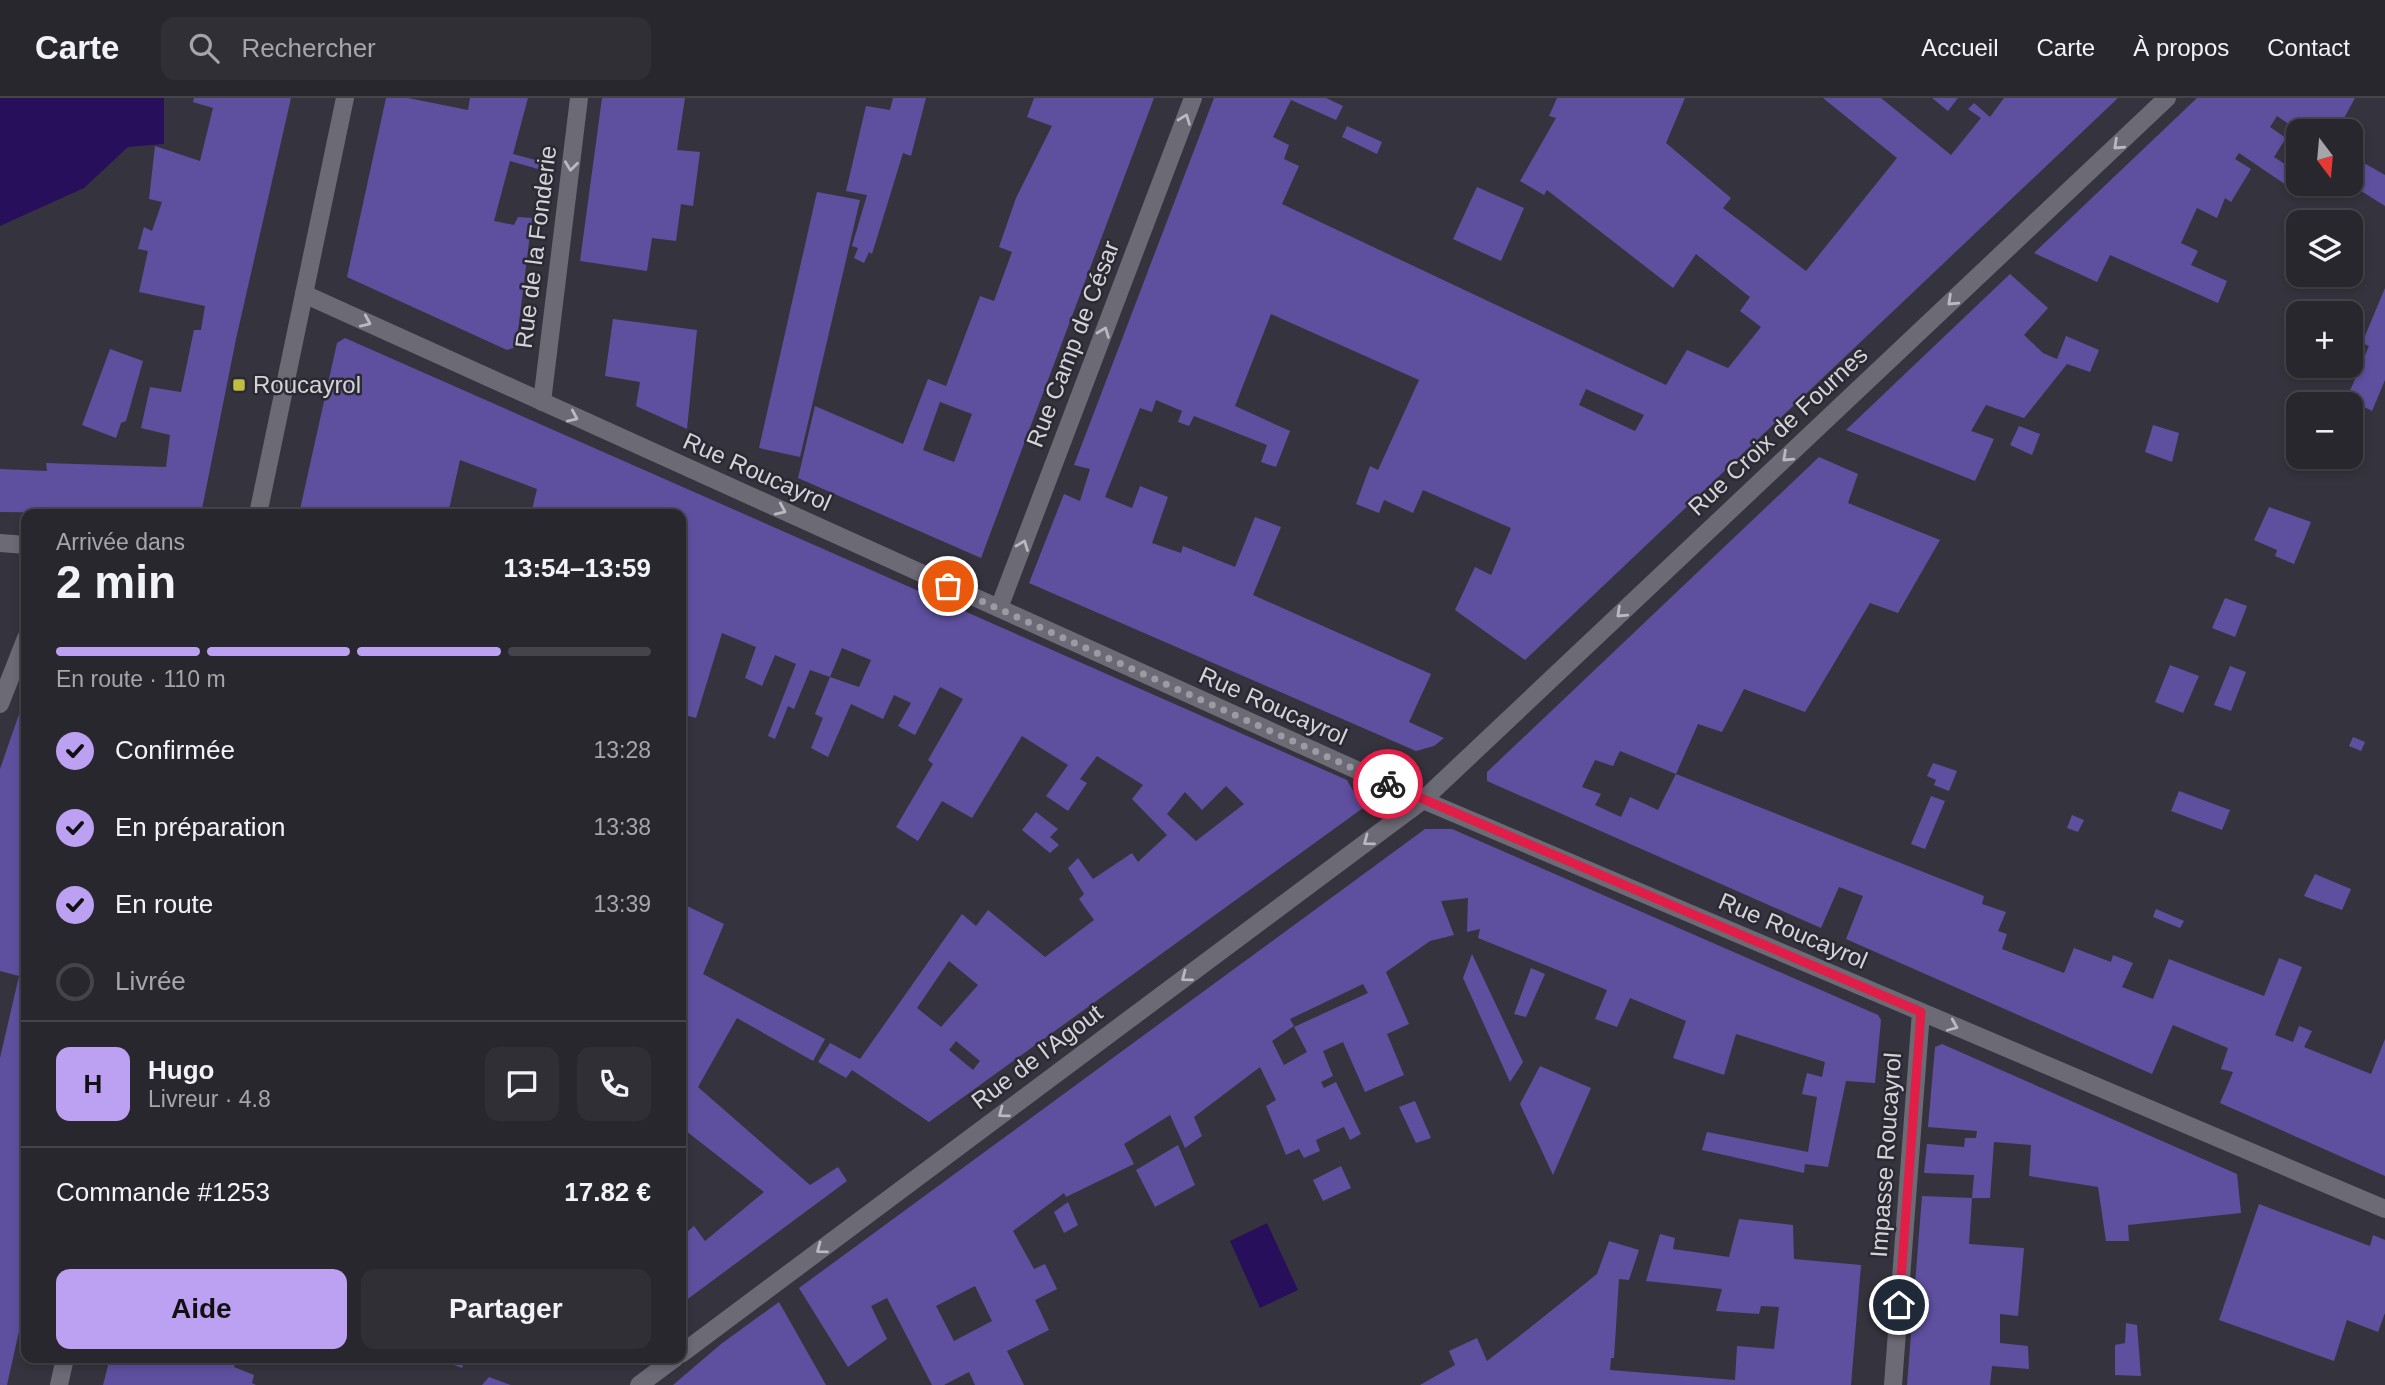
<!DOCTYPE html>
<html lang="fr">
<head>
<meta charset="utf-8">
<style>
	:root { --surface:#28272e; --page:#302f36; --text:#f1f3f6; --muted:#a5a5aa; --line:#44444a; --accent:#bca0f2 }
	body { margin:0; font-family:Helvetica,sans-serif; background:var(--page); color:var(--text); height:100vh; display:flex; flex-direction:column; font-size:26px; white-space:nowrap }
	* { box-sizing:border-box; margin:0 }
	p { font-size:23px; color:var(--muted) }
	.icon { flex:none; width:38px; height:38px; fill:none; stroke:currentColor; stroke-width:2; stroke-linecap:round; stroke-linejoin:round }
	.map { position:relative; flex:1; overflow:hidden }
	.drawer { position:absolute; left:21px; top:411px; width:665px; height:854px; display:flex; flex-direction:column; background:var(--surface); border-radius:14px; box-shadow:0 4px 10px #0003,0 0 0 2px var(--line) }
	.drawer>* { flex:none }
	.needle { width:46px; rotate:164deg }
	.tools { position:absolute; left:2286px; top:21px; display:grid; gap:14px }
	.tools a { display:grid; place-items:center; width:77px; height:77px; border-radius:14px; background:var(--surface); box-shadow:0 4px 10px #0003,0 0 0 2px var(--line); font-size:35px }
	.pin { position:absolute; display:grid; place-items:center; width:60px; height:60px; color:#fff; margin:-30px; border:4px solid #fff; border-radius:50%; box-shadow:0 2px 7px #0007 }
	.courier { position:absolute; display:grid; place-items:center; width:70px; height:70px; margin:-35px; border:5px solid #e11d48; border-radius:50%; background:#fff; color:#222; box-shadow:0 2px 9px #0007 }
	.summary em { font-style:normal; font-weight:700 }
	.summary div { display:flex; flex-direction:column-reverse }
	.summary { display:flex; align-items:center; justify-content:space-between; height:119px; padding:0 35px }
	h1 { font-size:46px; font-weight:700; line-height:52px }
	.bar { display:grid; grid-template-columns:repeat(4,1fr); gap:10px 7px; align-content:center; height:84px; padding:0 35px }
	.bar i { height:9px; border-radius:5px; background:var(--line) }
	.bar .current { background:var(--accent) }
	.bar p { grid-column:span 4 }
	.line { display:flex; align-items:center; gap:18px; padding:0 35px; border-top:2px solid var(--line) }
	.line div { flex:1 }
	.round { display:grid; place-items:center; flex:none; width:74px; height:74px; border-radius:14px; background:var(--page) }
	ol { padding:0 35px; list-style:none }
	li { display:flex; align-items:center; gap:21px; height:77px }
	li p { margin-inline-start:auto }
	li .icon { padding:7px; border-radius:50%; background:var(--accent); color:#111; stroke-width:4 }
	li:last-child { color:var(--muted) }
	li i { width:38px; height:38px; border:4px solid var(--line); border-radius:50% }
	.cta { display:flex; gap:14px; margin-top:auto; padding:14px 35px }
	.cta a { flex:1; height:80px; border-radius:14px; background:var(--accent); color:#111; font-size:28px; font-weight:700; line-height:80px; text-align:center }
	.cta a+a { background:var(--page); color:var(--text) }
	header { display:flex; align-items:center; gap:42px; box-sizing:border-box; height:98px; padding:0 35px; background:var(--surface); border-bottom:2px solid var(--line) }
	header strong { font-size:33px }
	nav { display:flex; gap:38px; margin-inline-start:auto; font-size:24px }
	.search { width:490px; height:63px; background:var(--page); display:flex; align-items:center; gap:18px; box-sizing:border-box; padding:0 24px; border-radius:14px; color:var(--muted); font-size:26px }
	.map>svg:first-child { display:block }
	.water { fill:#270f5b }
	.building { fill:#5e509f; fill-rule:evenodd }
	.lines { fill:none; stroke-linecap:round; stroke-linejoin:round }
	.street { stroke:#6b6a75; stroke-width:18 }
	.secondary { stroke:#6b6a75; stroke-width:18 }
	.oneway { stroke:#bab9c1 }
	.done { stroke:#9c9ba3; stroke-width:7; stroke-dasharray:0 12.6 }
	.route { stroke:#e11d48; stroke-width:9 }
	.poi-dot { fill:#bfbe42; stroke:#2b2a33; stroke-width:2.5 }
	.labels { text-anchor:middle; stroke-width:5; stroke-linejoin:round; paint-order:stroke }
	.street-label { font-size:24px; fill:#d4d3da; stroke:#2b2a33 }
	.poi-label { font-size:24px; fill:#d4d3da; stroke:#2b2a33; text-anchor:start }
</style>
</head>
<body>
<header>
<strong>Carte</strong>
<div class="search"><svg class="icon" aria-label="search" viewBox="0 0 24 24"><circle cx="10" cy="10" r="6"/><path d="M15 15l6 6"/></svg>Rechercher</div>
<nav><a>Accueil</a><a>Carte</a><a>À propos</a><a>Contact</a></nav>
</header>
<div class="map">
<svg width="2385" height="1287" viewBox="0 0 2385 1287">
	<rect width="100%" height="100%" fill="#35343e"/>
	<g class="water">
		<path d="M 0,0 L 164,0 L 164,46 L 128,49 L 84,90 L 0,128 Z"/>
		<path d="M 1267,1125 L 1298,1192 L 1260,1210 L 1230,1143 Z"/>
	</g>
	<g class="building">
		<path d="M 194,0 L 291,0 L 236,241 L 201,416 L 0,414 L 0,371 L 47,373 L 46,365 L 166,369 L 170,337 L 141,330 L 150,289 L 181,294 L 194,232 L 201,232 L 205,208 L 139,194 L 148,153 L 138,151 L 144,129 L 152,133 L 162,104 L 149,101 L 155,48 L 200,63 L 213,10 L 193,4 Z"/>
		<path d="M 386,0 L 408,0 L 468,12 L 470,0 L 528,0 L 513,56 L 539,63 L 538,71 L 510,63 L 494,123 L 514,127 L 518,119 L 532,120 L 516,249 L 507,252 L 347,179 Z"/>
		<path d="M 602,0 L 685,0 L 677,52 L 700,54 L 693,108 L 681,106 L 676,143 L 652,140 L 647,173 L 580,163 Z"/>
		<path d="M 893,0 L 926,0 L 911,58 L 903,55 L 872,156 L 869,154 L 864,165 L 854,160 L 858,150 L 852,148 L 867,97 L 846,93 L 866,8 L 890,12 Z"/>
		<path d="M 1034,0 L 1154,0 L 981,460 L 798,380 L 815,308 L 903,346 L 928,281 L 946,288 L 980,198 L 994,203 L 1012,154 L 999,149 L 1016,100 L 1052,28 L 1027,19 ZM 940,304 L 972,316 L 954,364 L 923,352 Z"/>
		<path d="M 1214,0 L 1326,0 L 1343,8 L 1336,22 L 1291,2 L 1273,39 L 1289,47 L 1284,61 L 1299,68 L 1282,106 L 1666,287 L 1687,252 L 1728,270 L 1761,229 L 1740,213 L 1750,199 L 1696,156 L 1673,190 L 1547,92 L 1544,97 L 1520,83 L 1556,20 L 1549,18 L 1557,0 L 1685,0 L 1666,45 L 1731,100 L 1723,110 L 1806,173 L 1897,60 L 1823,0 L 1881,0 L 1951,57 L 1981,20 L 1968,11 L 1974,5 L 1990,19 L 2004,0 L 2118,0 L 1525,562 L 1455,512 L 1475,469 L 1491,477 L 1511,430 L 1423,392 L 1413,415 L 1384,402 L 1379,415 L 1356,406 L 1370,368 L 1378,372 L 1419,282 L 1271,216 L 1235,308 L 1290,333 L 1276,369 L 1261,364 L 1267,347 L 1194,318 L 1189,328 L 1178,324 L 1182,313 L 1156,302 L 1152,314 L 1140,310 L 1105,399 L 1132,410 L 1140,388 L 1168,399 L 1152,445 L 1181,455 L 1183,448 L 1235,469 L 1255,419 L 1281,429 L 1253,497 L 1431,576 L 1409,624 L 1444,640 L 1434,648 L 1416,653 L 1029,485 L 1064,396 L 1080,403 L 1090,371 L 1074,367 ZM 1586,291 L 1644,317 L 1635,333 L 1579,307 Z"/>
		<path d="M 1932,0 L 1958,0 L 1948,13 Z"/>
		<path d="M 2197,0 L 2355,0 L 2337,33 L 2299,33 L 2277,18 L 2270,29 L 2286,40 L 2274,59 L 2298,75 L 2298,86 L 2306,86 L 2298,95 L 2239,55 L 2235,61 L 2251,71 L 2231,104 L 2225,100 L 2217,120 L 2197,110 L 2181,145 L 2198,153 L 2191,167 L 2227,183 L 2218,205 L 2110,157 L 2097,184 L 2034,155 Z"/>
		<path d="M 1347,28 L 1382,44 L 1377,56 L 1342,39 Z"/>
		<path d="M 2350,57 L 2385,77 L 2385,108 L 2350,86 Z"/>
		<path d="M 1477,89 L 1524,110 L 1501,163 L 1453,141 Z"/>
		<path d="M 817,94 L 860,102 L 800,359 L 759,350 Z"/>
		<path d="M 2010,176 L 2048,210 L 2024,237 L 2043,255 L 2057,261 L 2066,238 L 2099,252 L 2090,274 L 2067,266 L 2024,320 L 1986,307 L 1971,333 L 1994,341 L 1975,383 L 1846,332 Z"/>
		<path d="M 2385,190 L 2385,282 L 2372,313 L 2347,300 L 2369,248 L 2362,245 Z"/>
		<path d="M 613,221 L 697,232 L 687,331 L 636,308 L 640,284 L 605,278 Z"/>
		<path d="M 345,240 L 1347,682 L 1363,710 L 929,1024 L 852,972 L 846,980 L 818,964 L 830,945 L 860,961 L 962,816 L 976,828 L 988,812 L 1045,859 L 1094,822 L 1079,801 L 1084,796 L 1068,770 L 1078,760 L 1093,781 L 1132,755 L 1138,764 L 1167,737 L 1132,701 L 1143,687 L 1097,658 L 1080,681 L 1087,685 L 1068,713 L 1046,698 L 1068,667 L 1022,638 L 972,720 L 942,703 L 918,743 L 896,729 L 933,666 L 928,662 L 963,601 L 940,589 L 915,637 L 898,628 L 911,605 L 894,597 L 883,621 L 851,606 L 828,659 L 811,650 L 823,620 L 815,616 L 830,579 L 859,589 L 871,562 L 842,550 L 830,579 L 810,572 L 794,611 L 788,608 L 775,641 L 768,638 L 796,566 L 775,557 L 762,588 L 745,580 L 756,549 L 722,535 L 696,620 L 681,616 L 681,416 L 531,416 L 537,391 L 460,362 L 448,416 L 401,411 L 399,416 L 299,416 L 337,245 ZM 1226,688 L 1244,706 L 1196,743 L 1167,716 L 1185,694 L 1202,712 ZM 949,863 L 978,887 L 941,929 L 917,910 ZM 956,943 L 980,963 L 973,972 L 949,952 Z"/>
		<path d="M 110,251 L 143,263 L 126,323 L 121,325 L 116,340 L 82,327 Z"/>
		<path d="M 2153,327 L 2179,335 L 2172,364 L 2145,354 Z"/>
		<path d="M 2019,328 L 2040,336 L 2032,357 L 2010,347 Z"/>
		<path d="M 1819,359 L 1858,376 L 1848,405 L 1940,442 L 1898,515 L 1870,505 L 1805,614 L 1744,591 L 1722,634 L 1698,626 L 1676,676 L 1620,653 L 1613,668 L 1595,662 L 1582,689 L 1601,696 L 1595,707 L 1621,719 L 1630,699 L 1658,712 L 1676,676 L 1984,798 L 1982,806 L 2006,814 L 1998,833 L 2007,836 L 2002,851 L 2064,875 L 2074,850 L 2111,864 L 2113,857 L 2133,865 L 2122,889 L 2153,901 L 2169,861 L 2264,898 L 2279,860 L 2302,869 L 2275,937 L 2293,944 L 2299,928 L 2312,933 L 2304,949 L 2371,976 L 2385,941 L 2385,1078 L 2220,1005 L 2233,974 L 2221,971 L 2228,950 L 2173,927 L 2152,976 L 1846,841 L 1863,798 L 1839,789 L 1821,830 L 1487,683 L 1487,674 Z"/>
		<path d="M 2269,409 L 2311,424 L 2294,466 L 2275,458 L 2277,452 L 2254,442 Z"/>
		<path d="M 2225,500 L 2247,508 L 2235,539 L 2212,530 Z"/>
		<path d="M 2170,567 L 2199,578 L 2183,615 L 2155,604 Z"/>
		<path d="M 2230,568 L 2246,574 L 2231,613 L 2214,607 Z"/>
		<path d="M 26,596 L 26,1202 L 7,1287 L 0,1287 L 0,960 L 19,878 L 0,873 L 0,671 Z"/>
		<path d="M 2353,639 L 2365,644 L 2361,653 L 2349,648 Z"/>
		<path d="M 1933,665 L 1957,673 L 1949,693 L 1934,687 L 1936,682 L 1927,678 Z"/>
		<path d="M 2179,693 L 2230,712 L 2222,732 L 2171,713 Z"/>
		<path d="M 1931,698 L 1945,703 L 1925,751 L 1911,746 Z"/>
		<path d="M 1036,714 L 1058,731 L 1050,739 L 1059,747 L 1050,755 L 1022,732 Z"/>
		<path d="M 2072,717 L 2084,722 L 2078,734 L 2067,730 Z"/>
		<path d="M 1425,731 L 1452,731 L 1878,917 L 1881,922 L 1875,985 L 1846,983 L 1828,1069 L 1805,1066 L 1804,1075 L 1702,1052 L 1707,1034 L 1808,1054 L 1817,999 L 1802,996 L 1807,975 L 1822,979 L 1825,964 L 1736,936 L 1724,977 L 1673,960 L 1686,923 L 1630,900 L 1617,929 L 1595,921 L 1607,892 L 1478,840 L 1480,831 L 1467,834 L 1468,800 L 1441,803 L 1454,837 L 1430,843 L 1386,874 L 1409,926 L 1387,936 L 1404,977 L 1365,994 L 1343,944 L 1323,953 L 1333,978 L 1321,984 L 1324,990 L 1336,984 L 1361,1036 L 1350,1042 L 1344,1029 L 1316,1042 L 1320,1053 L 1304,1060 L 1299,1051 L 1286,1057 L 1266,1008 L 1276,1002 L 1260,969 L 1194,1019 L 1202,1038 L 1185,1050 L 1170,1017 L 1124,1046 L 1134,1066 L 1066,1099 L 1064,1095 L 1013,1133 L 1034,1171 L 1045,1166 L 1057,1191 L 1035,1202 L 1049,1232 L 1007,1253 L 1024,1287 L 975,1287 L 969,1274 L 944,1287 L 932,1287 L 887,1200 L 871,1208 L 887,1241 L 848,1269 L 799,1190 ZM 1363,886 L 1368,895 L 1294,929 L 1307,954 L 1284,967 L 1272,943 L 1294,928 L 1290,921 ZM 975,1188 L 992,1223 L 954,1243 L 936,1208 Z"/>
		<path d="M 2315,776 L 2351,791 L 2342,812 L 2304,798 Z"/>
		<path d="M 681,805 L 724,826 L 703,876 L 825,941 L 813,963 L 737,920 L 698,989 L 810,1087 L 838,1069 L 847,1083 L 681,1206 L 681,1139 L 694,1128 L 705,1143 L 764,1094 L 681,1029 Z"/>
		<path d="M 2156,811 L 2184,823 L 2180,830 L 2153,819 Z"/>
		<path d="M 1472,856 L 1523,964 L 1510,984 L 1463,880 Z"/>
		<path d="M 1531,870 L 1545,876 L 1526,919 L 1514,916 Z"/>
		<path d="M 1942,946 L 2237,1076 L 2241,1115 L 2128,1127 L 2129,1143 L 2106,1143 L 2098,1089 L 2029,1078 L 2031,1047 L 1994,1044 L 1990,1100 L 1972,1100 L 1974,1077 L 1924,1075 L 1927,1046 L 1964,1049 L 1965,1040 L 1976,1040 L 1977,1033 L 1928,1029 L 1935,949 Z"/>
		<path d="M 1540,968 L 1591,990 L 1553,1077 L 1520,1006 Z"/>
		<path d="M 1415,1003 L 1431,1040 L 1416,1045 L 1399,1009 Z"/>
		<path d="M 1178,1047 L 1195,1087 L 1155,1109 L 1136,1072 Z"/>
		<path d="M 1341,1068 L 1351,1090 L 1323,1103 L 1313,1082 Z"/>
		<path d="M 1922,1098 L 1972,1100 L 1969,1146 L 2024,1150 L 2018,1218 L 2000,1216 L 2000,1245 L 2028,1248 L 2029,1271 L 1992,1268 L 1990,1287 L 1907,1287 Z"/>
		<path d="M 1068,1104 L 1078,1127 L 1064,1135 L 1054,1114 Z"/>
		<path d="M 2259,1106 L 2370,1148 L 2373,1137 L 2385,1142 L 2385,1215 L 2378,1234 L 2347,1222 L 2334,1263 L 2219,1222 Z"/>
		<path d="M 1739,1121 L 1793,1127 L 1794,1161 L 1861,1167 L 1851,1287 L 1420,1287 L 1455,1267 L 1449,1253 L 1477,1240 L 1487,1263 L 1517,1240 L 1597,1176 L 1609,1143 L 1639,1152 L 1629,1182 L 1619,1181 L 1614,1260 L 1611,1260 L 1610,1272 L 1735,1282 L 1737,1248 L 1774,1251 L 1779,1209 L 1761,1208 L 1759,1216 L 1716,1213 L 1722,1191 L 1646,1183 L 1660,1136 L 1675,1140 L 1673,1151 L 1729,1159 Z"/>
		<path d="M 779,1204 L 826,1287 L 673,1287 L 721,1246 Z"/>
		<path d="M 2126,1225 L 2137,1227 L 2141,1278 L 2115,1277 L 2115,1247 L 2125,1245 Z"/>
		<path d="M 110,1260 L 237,1260 L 234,1269 L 254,1277 L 252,1285 L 256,1287 L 103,1287 Z"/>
		<path d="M 435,1260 L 466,1260 L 462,1270 Z"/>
		<path d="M 489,1279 L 511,1287 L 482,1287 Z"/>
	</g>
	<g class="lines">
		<g class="street">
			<path d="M 304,196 L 1423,702 L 2385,1111"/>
			<path d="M 542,304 L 579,0"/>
			<path d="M 0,445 L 26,447"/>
			<path d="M 999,510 L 1193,0"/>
			<path d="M 0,606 L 26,540"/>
			<path d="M 681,1256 L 1423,702 L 2167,0"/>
			<path d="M 639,1287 L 675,1260"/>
			<path d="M 1893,1287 L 1921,914"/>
		</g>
		<g class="secondary">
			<path d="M 258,416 L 345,0"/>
			<path d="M 59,1287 L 65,1260"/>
		</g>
	</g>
	<defs><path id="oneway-chevron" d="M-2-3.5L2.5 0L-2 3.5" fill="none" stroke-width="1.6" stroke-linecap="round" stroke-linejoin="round" transform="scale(1.75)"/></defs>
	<g class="oneway">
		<use href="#oneway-chevron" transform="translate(1185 21) rotate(-69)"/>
		<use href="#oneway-chevron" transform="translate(2118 47) rotate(137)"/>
		<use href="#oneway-chevron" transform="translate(571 68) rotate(97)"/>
		<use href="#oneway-chevron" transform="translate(1952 203) rotate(137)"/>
		<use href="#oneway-chevron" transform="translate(366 224) rotate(24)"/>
		<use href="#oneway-chevron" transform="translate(1104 234) rotate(-69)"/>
		<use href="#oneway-chevron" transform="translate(573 319) rotate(24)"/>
		<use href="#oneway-chevron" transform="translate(1787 359) rotate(137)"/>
		<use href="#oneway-chevron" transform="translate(781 412) rotate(24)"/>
		<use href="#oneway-chevron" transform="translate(1023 447) rotate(-69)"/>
		<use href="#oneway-chevron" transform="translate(1621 515) rotate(137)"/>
		<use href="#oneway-chevron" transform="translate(1368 743) rotate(143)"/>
		<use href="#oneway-chevron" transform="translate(1186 879) rotate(143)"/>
		<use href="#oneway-chevron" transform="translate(1953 928) rotate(23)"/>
		<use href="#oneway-chevron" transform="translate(1003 1015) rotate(143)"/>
		<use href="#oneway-chevron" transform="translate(821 1151) rotate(143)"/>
	</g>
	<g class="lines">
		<path class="done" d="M 948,488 L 1388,686"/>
		<path class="route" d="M 1388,686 L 1921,914 L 1899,1207"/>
	</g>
	<rect class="poi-dot" x="232" y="280" width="14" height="14" rx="3.5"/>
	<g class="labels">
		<g class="street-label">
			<text transform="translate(536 149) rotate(-83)" y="8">Rue de la Fonderie</text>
			<text transform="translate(1073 246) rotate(-69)" y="8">Rue Camp de César</text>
			<text transform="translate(1778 333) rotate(-43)" y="8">Rue Croix de Fournes</text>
			<text transform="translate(757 374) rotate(24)" y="8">Rue Roucayrol</text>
			<text transform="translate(1273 608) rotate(24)" y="8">Rue Roucayrol</text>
			<text transform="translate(1793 833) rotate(23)" y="8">Rue Roucayrol</text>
			<text transform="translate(1037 959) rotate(-37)" y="8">Rue de l'Agout</text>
			<text transform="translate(1886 1057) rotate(-86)" y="8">Impasse Roucayrol</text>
		</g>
		<g class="poi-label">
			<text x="253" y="295">Roucayrol</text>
		</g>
	</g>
</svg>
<div class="tools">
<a><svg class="needle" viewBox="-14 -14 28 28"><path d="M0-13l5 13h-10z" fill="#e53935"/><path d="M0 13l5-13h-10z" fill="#a5a5aa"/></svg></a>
<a><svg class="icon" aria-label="layers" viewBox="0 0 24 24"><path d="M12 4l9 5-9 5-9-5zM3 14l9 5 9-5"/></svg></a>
<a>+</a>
<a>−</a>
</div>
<div class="pin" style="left:948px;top:488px;background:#ea580c"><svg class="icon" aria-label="bag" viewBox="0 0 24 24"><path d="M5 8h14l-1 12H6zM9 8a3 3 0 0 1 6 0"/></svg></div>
<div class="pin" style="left:1899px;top:1207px;background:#1f2937"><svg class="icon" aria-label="home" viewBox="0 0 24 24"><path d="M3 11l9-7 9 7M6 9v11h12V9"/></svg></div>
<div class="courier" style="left:1388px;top:686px"><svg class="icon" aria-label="bike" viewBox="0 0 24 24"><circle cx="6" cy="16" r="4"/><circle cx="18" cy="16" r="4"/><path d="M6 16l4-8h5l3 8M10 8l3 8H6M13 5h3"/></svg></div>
<section class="drawer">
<div class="summary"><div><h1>2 min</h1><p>Arrivée dans</p></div><em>13:54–13:59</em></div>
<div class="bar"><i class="current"></i><i class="current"></i><i class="current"></i><i></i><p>En route · 110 m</p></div>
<ol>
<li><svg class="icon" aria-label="check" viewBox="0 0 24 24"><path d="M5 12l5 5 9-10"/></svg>Confirmée<p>13:28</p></li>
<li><svg class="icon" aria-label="check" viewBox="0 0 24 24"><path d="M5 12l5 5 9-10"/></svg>En préparation<p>13:38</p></li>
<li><svg class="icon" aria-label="check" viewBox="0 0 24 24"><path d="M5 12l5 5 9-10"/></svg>En route<p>13:39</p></li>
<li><i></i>Livrée</li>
</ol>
<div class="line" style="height:126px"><b class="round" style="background:var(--accent);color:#111">H</b><div><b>Hugo</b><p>Livreur · 4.8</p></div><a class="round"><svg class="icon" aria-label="chat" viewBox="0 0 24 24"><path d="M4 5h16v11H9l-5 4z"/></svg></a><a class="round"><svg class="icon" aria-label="phone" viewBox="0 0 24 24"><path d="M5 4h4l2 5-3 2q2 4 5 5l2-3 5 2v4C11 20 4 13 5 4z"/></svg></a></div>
<div class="line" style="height:91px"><div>Commande #1253</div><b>17.82 €</b></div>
<div class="cta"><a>Aide</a><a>Partager</a></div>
</section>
</div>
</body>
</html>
